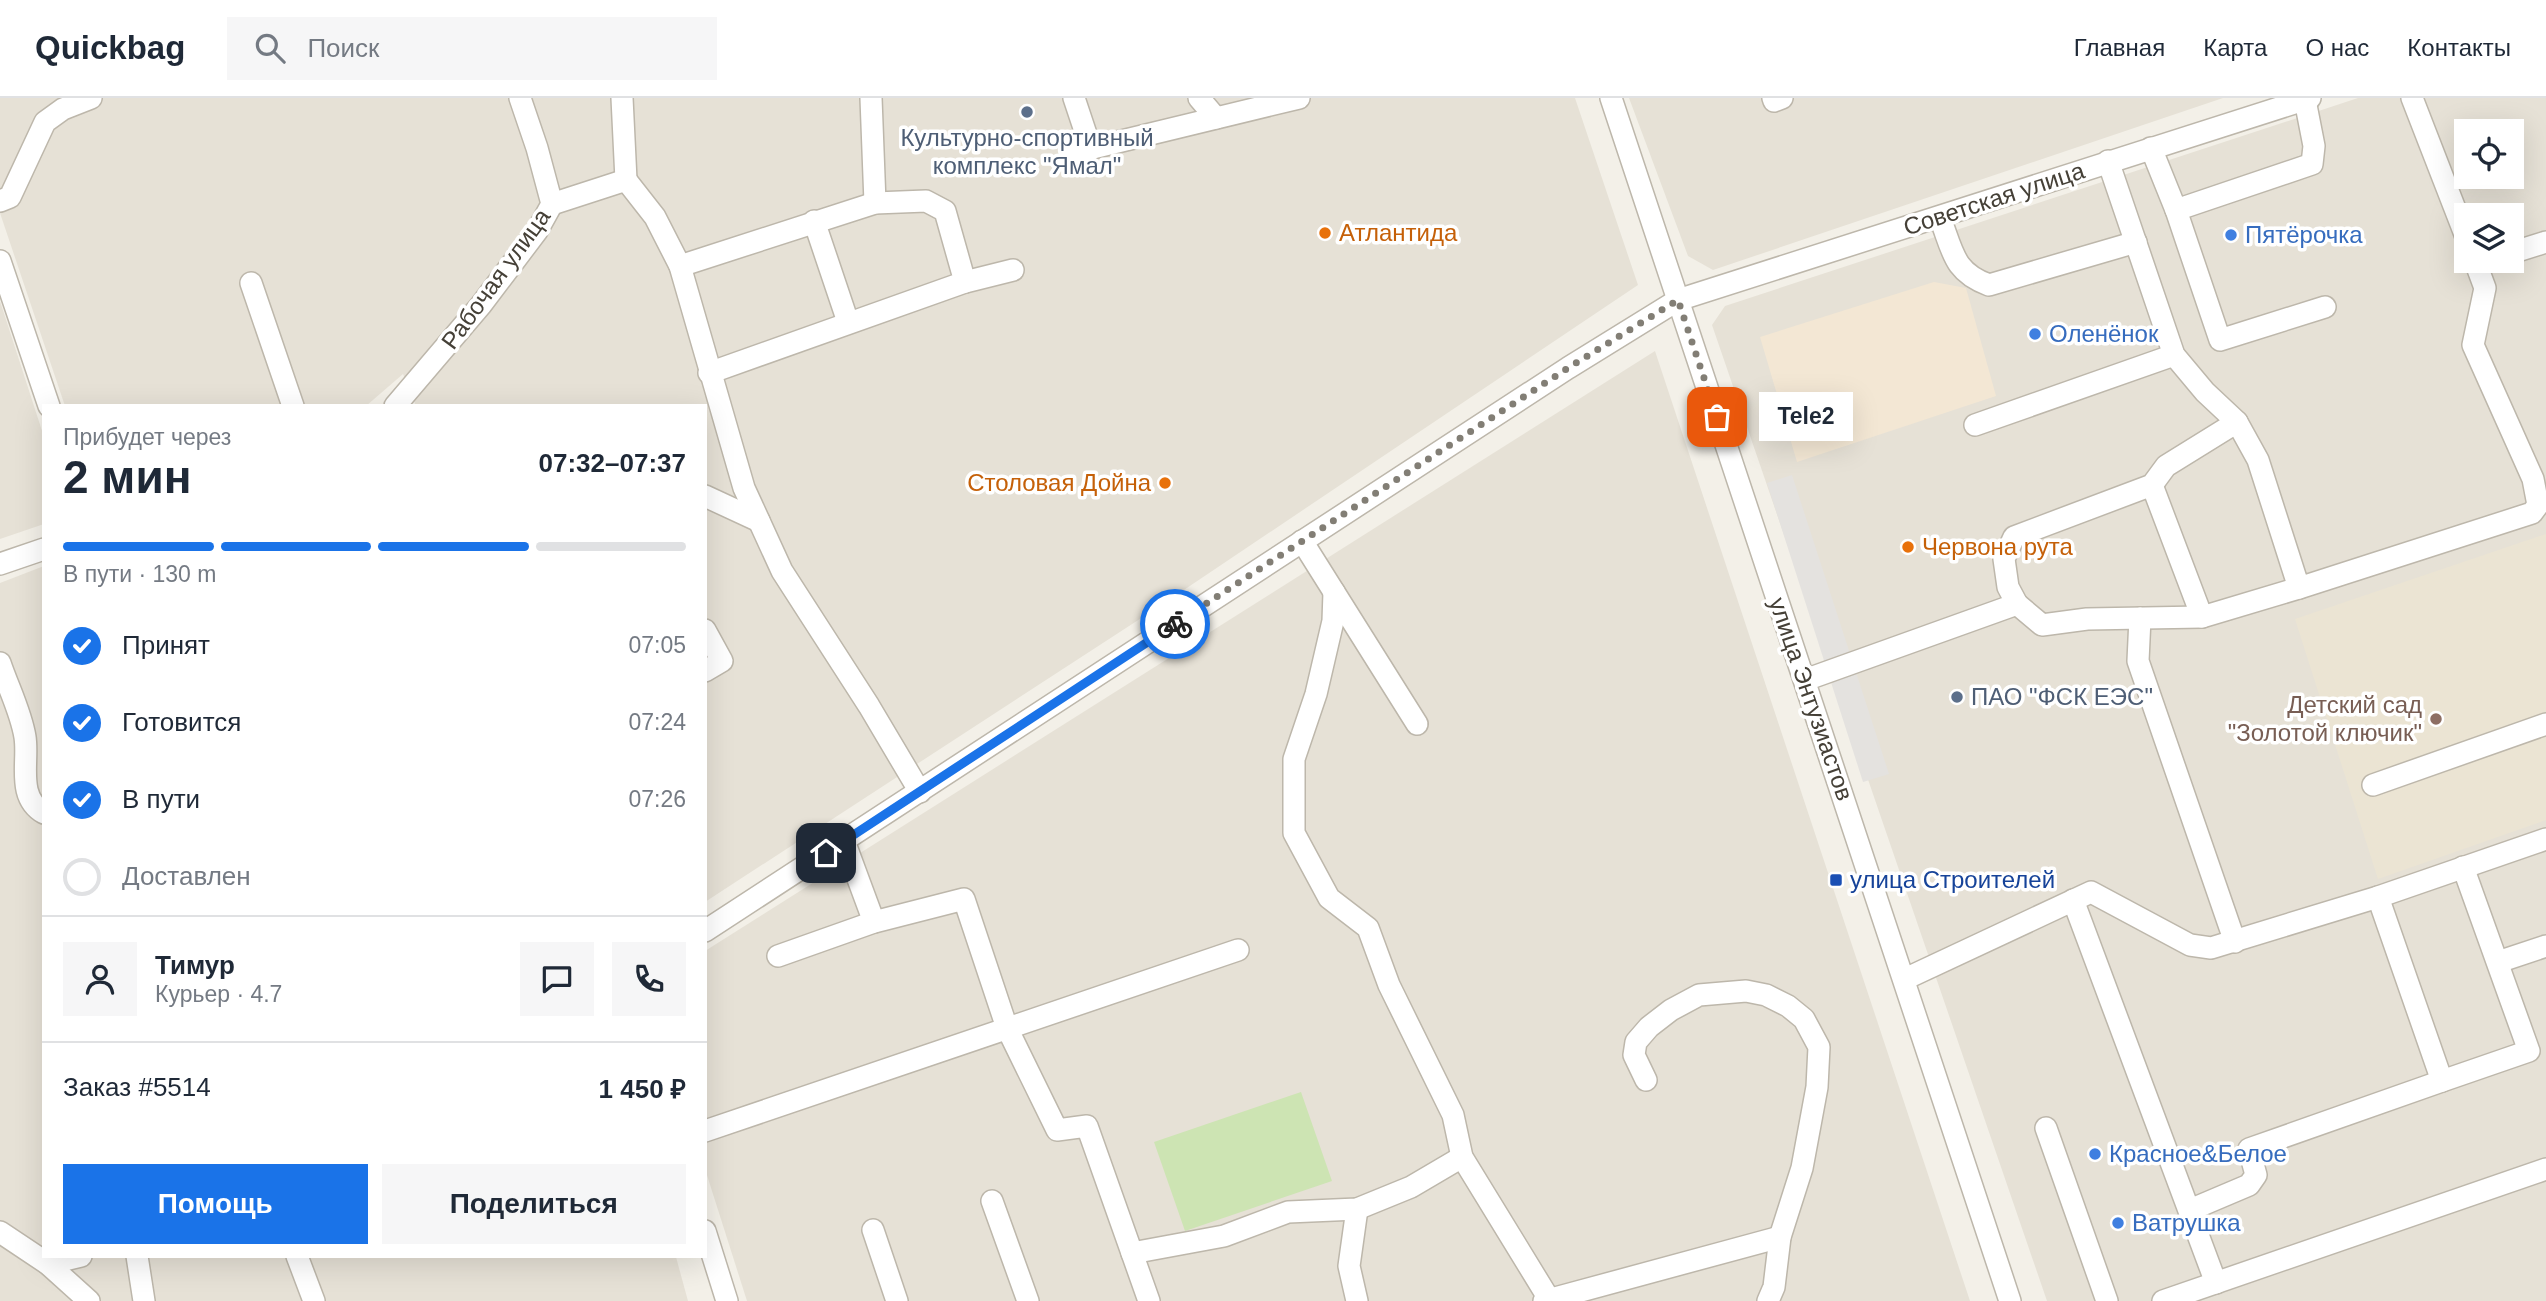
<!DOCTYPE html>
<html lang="ru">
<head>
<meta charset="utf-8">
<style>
	:root { --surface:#fff; --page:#f6f6f7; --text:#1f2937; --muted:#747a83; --line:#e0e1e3; --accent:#1a73e8 }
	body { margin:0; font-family:Helvetica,sans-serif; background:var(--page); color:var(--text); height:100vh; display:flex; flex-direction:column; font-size:26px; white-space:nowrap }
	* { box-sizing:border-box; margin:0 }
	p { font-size:23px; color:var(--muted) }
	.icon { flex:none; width:38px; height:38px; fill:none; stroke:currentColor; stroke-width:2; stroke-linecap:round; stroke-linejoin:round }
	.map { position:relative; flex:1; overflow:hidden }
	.drawer { position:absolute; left:42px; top:306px; width:665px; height:854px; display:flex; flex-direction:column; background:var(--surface); border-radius:0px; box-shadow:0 7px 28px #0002 }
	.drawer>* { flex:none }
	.fabs { position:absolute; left:2454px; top:21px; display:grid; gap:14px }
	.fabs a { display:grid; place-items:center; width:70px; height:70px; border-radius:0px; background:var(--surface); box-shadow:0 7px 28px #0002; font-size:35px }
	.pin { position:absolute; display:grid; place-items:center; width:60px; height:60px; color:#fff; margin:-30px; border-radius:14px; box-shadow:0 4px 10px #0006 }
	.courier { position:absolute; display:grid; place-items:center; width:70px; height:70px; margin:-35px; border:5px solid #1a73e8; border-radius:50%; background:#fff; color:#222; box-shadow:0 2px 9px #0007 }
	.bubble { position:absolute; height:49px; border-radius:0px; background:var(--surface); box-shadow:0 7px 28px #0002; font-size:23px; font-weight:600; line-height:49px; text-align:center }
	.head em { font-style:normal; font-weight:600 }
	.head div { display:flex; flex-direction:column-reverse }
	.head { display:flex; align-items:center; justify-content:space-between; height:119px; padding:0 21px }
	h1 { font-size:46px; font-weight:600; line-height:52px }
	.bar { display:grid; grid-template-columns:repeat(4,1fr); gap:10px 7px; align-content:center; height:84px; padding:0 21px }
	.bar i { height:9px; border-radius:5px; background:var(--line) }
	.bar .current { background:var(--accent) }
	.bar p { grid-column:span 4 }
	.line { display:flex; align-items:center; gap:18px; padding:0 21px; border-top:2px solid var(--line) }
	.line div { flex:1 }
	.round { display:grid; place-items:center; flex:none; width:74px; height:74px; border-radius:0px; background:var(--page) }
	ol { padding:0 21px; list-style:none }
	li { display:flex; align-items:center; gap:21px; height:77px }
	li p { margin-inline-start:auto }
	li .icon { padding:7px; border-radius:50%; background:var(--accent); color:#fff; stroke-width:4 }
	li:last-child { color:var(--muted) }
	li i { width:38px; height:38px; border:4px solid var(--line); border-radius:50% }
	.action { display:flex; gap:14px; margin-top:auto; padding:14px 21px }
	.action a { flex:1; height:80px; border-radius:0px; background:var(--accent); color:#fff; font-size:28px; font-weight:600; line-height:80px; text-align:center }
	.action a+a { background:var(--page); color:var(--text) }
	header { display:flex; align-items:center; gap:42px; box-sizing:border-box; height:98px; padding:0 35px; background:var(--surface); border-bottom:2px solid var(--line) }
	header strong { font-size:33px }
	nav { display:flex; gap:38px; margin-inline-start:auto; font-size:24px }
	.search { width:490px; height:63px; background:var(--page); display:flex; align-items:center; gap:18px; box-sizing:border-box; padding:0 24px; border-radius:0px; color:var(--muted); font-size:26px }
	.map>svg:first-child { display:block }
	.residential { fill:#e6e1d6; fill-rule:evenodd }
	.commercial { fill:#f3e7d4 }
	.education { fill:#ebe4d3 }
	.green { fill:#cde4b3 }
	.parking { fill:#e4e2df }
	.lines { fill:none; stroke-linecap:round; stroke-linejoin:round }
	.minor-casing { stroke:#bdb7ab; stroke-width:24 }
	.minor { stroke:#fff; stroke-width:21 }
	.done { stroke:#827e75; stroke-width:7; stroke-dasharray:0 12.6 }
	.route { stroke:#1a73e8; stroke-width:9 }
	.service-dot { fill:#5c6f8a; stroke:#fff; stroke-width:2.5 }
	.food-dot { fill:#e8710a; stroke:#fff; stroke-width:2.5 }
	.shop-dot { fill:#3f7fe0; stroke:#fff; stroke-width:2.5 }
	.education-dot { fill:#8d6e63; stroke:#fff; stroke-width:2.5 }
	.transit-dot { fill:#1a4fb4; stroke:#fff; stroke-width:2.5 }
	.labels { text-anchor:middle; stroke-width:7; stroke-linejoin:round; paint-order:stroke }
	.service-label { font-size:24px; fill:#4e5e75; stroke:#fff }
	.street-label { font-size:24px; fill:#454037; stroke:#fff }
	.food-label { font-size:24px; fill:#c56008; stroke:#fff; text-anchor:start }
	.shop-label { font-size:24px; fill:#366cbe; stroke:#fff; text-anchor:start }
	.education-label { font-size:24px; fill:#785e54; stroke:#fff; text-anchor:end }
	.transit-label { font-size:24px; fill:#164399; stroke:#fff; text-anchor:start }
</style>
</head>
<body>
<header>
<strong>Quickbag</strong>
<div class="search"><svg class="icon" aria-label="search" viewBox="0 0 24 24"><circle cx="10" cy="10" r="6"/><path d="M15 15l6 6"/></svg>Поиск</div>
<nav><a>Главная</a><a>Карта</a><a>О нас</a><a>Контакты</a></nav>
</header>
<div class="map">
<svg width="2546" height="1203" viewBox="0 0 2546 1203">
	<rect width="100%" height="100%" fill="#f3f0e8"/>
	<g class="residential">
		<path d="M 0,0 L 1575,0 L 1638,187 L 1166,504 L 705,804 L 705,308 L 416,308 L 403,276 L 366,308 L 65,308 L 0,115 Z"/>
		<path d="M 1629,0 L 2223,0 L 1713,172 L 1688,158 Z"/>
		<path d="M 2358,0 L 2546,0 L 2546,1203 L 2047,1203 L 1712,227 L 1725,208 ZM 2466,33 L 2511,33 L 2511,79 L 2466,79 ZM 2466,117 L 2511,117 L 2511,163 L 2466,163 Z"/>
		<path d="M 0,203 L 44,339 L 44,426 L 0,441 Z"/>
		<path d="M 1655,253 L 1970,1203 L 747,1203 L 705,1071 L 705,853 Z"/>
		<path d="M 44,468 L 44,1158 L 676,1159 L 688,1203 L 0,1203 L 0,485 Z"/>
	</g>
	<path class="commercial" d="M 1934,184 L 1966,190 L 1996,298 L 1797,364 L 1760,239 Z"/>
	<path class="education" d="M 2546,436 L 2546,722 L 2378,781 L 2295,521 Z"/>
	<path class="green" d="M 1301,994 L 1332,1083 L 1185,1133 L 1154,1044 Z"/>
	<path class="parking" d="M 1792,377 L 1889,676 L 1863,684 L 1767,385 Z"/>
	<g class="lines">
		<defs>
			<g id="minor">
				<path d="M 622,0 L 626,82"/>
				<path d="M 871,0 L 875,105"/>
				<path d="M 1074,0 L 1091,51"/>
				<path d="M 1199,0 L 1216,20"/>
				<path d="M 1611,0 L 2010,1203"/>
				<path d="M 1773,0 L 1774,3 L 1782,0"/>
				<path d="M 2412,0 L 2466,139"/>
				<path d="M 2151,50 L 2176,112 L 2312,66 L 2314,48 L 2305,2"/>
				<path d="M 1072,55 L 1299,0"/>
				<path d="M 2108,63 L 2174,257 L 2205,294 L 2237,324 L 2258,362 L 2299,490 L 2532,415 L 2538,407 L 2533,381 L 2473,247 L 2485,190 L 2475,163"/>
				<path d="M 0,103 L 10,99 L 45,24 L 63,11 L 91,0"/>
				<path d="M 552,106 L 626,82 L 655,119 L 680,168 L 744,390 L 782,473 L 869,608 L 920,694"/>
				<path d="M 2176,112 L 2220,242 L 2325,209"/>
				<path d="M 1940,120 C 1953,153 1953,174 1989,187 L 2136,144"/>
				<path d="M 814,123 L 848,224"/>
				<path d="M 2511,155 L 2546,144"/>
				<path d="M 0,163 L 49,308"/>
				<path d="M 680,168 L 875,105 L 926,103 L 945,113 L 965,184 L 709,275"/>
				<path d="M 965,184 L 1013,172"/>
				<path d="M 251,185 L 293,308"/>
				<path d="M 395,308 L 481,207 L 537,133 L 552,106 L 537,50 L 520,0"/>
				<path d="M 1975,327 L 2174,257"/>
				<path d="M 2152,387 L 2202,519 L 2299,490"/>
				<path d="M 705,398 L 759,423"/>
				<path d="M 1302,443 L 1417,626"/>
				<path d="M 0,466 L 44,451"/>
				<path d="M 1334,494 L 1333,523 L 1316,596 L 1294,661 L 1294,735 L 1329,800 L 1368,830 L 1389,887 L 1453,1017 L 1462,1059 L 1549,1201"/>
				<path d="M 2017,506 L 2042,527 L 2087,521 L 2202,519"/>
				<path d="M 2140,520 L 2138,563 L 2235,844"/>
				<path d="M 705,532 L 722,563 L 705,573"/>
				<path d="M 0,565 C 8,589 21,614 25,639 C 29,664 16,699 44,715"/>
				<path d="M 1805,582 L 2017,506 L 2008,489 L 2004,461 L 2014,439 L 2152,387 L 2166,368 L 2237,324"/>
				<path d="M 2373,687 L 2546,626"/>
				<path d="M 844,743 L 874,824"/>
				<path d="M 2073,802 L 2216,1185"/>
				<path d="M 705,833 L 1568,270 L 1678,202 L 2310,0"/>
				<path d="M 778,858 L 874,824 L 964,801 L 1007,930 L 1057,1032 L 1087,1028 L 1149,1203"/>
				<path d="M 2498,864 L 2546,848"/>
				<path d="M 1905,881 L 2091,794 L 2190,847 L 2211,850 L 2378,799 L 2546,741"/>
				<path d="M 1646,982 L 1634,957 L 1636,944 L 1649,929 L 1671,912 L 1699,897 L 1746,893 L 1766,897 L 1788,908 L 1804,921 L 1819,949 L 1817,989 L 1802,1070 L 1780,1139 L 1774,1189 L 1768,1203"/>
				<path d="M 2442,983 L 2529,953 L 2463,769"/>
				<path d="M 2046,1030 L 2107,1203"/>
				<path d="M 705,1033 L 1238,852"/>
				<path d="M 992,1103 L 1028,1203"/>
				<path d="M 2190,1112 L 2249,1087 L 2256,1077 L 2249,1051 L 2442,983 L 2378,799"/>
				<path d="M 873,1132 L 897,1203"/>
				<path d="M 705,1133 L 727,1203"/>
				<path d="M 0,1134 L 48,1166 L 89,1203"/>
				<path d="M 1132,1155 L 1224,1138 L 1288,1114 L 1357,1111 L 1411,1089 L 1462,1059"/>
				<path d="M 137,1158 L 144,1203"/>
				<path d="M 297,1158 L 314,1203"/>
				<path d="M 48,1166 L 81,1158"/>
				<path d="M 1357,1203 L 1349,1168 L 1357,1111"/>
				<path d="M 1544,1203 L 1780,1139"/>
				<path d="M 2163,1203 L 2546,1071"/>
			</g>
		</defs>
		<use href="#minor" class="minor-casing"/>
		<use href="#minor" class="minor"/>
	</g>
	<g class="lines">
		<path class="done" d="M 1175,526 L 1568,270 L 1678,202 L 1717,319"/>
		<path class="route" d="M 826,755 L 1175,526"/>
	</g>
	<g class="service-dot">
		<circle cx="1027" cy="14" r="7"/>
		<circle cx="1957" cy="599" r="7"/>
	</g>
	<g class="food-dot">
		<circle cx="1325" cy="135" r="7"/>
		<circle cx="1165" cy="385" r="7"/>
		<circle cx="1908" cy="449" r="7"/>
	</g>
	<g class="shop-dot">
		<circle cx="2231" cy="137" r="7"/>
		<circle cx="2035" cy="236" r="7"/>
		<circle cx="2095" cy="1056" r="7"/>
		<circle cx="2118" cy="1125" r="7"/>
	</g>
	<circle class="education-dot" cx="2436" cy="621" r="7"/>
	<rect class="transit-dot" x="1829" y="775" width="14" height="14" rx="3.5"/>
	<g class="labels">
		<g class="service-label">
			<text x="1027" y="48">Культурно-спортивный<tspan x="1027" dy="28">комплекс "Ямал"</tspan></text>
			<text x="1971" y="607" text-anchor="start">ПАО "ФСК ЕЭС"</text>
		</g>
		<g class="street-label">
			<text transform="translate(1994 101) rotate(-18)" y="8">Советская улица</text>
			<text transform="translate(496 181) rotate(-54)" y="8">Рабочая улица</text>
			<text transform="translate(1811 601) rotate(71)" y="8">улица Энтузиастов</text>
		</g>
		<g class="food-label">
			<text x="1339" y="143">Атлантида</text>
			<text x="1151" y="393" text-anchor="end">Столовая Дойна</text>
			<text x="1922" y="457">Червона рута</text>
		</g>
		<g class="shop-label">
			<text x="2245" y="145">Пятёрочка</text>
			<text x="2049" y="244">Оленёнок</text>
			<text x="2109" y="1064">Красное&amp;Белое</text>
			<text x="2132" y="1133">Ватрушка</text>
		</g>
		<g class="education-label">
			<text x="2422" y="615">Детский сад<tspan x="2422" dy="28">"Золотой ключик"</tspan></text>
		</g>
		<g class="transit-label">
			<text x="1850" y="790">улица Строителей</text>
		</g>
	</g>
</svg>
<div class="fabs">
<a><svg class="icon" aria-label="locate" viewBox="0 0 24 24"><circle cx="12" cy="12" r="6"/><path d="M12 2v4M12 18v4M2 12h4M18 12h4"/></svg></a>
<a><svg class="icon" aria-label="layers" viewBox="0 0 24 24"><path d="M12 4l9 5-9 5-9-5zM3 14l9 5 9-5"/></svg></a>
</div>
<div class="pin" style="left:1717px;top:319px;background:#ea580c"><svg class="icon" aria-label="bag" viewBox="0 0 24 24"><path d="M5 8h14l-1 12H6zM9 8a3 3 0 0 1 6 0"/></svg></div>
<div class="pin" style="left:826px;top:755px;background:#1f2937"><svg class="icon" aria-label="home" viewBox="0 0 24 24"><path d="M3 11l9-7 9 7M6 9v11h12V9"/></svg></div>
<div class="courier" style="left:1175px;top:526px"><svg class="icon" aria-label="bike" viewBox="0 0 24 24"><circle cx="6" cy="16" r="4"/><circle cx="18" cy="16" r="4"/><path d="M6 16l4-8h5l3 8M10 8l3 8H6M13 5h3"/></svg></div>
<div class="bubble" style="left:1759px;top:294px;width:94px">Tele2</div>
<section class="drawer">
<div class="head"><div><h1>2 мин</h1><p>Прибудет через</p></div><em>07:32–07:37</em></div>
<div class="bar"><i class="current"></i><i class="current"></i><i class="current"></i><i></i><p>В пути · 130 m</p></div>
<ol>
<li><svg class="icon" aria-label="check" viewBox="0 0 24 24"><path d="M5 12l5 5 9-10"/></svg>Принят<p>07:05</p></li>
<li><svg class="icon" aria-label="check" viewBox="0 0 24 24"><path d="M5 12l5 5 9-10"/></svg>Готовится<p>07:24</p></li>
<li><svg class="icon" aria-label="check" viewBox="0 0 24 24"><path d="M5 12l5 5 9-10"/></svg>В пути<p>07:26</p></li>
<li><i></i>Доставлен</li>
</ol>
<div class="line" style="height:126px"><a class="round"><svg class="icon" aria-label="person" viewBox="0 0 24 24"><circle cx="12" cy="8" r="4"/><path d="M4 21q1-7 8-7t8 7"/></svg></a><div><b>Тимур</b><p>Курьер · 4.7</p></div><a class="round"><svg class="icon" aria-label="chat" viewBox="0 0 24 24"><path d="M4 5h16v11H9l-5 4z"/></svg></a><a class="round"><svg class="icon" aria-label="phone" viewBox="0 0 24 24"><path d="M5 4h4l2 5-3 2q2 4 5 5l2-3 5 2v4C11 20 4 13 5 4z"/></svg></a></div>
<div class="line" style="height:91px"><div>Заказ #5514</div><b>1 450 ₽</b></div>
<div class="action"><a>Помощь</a><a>Поделиться</a></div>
</section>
</div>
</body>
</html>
